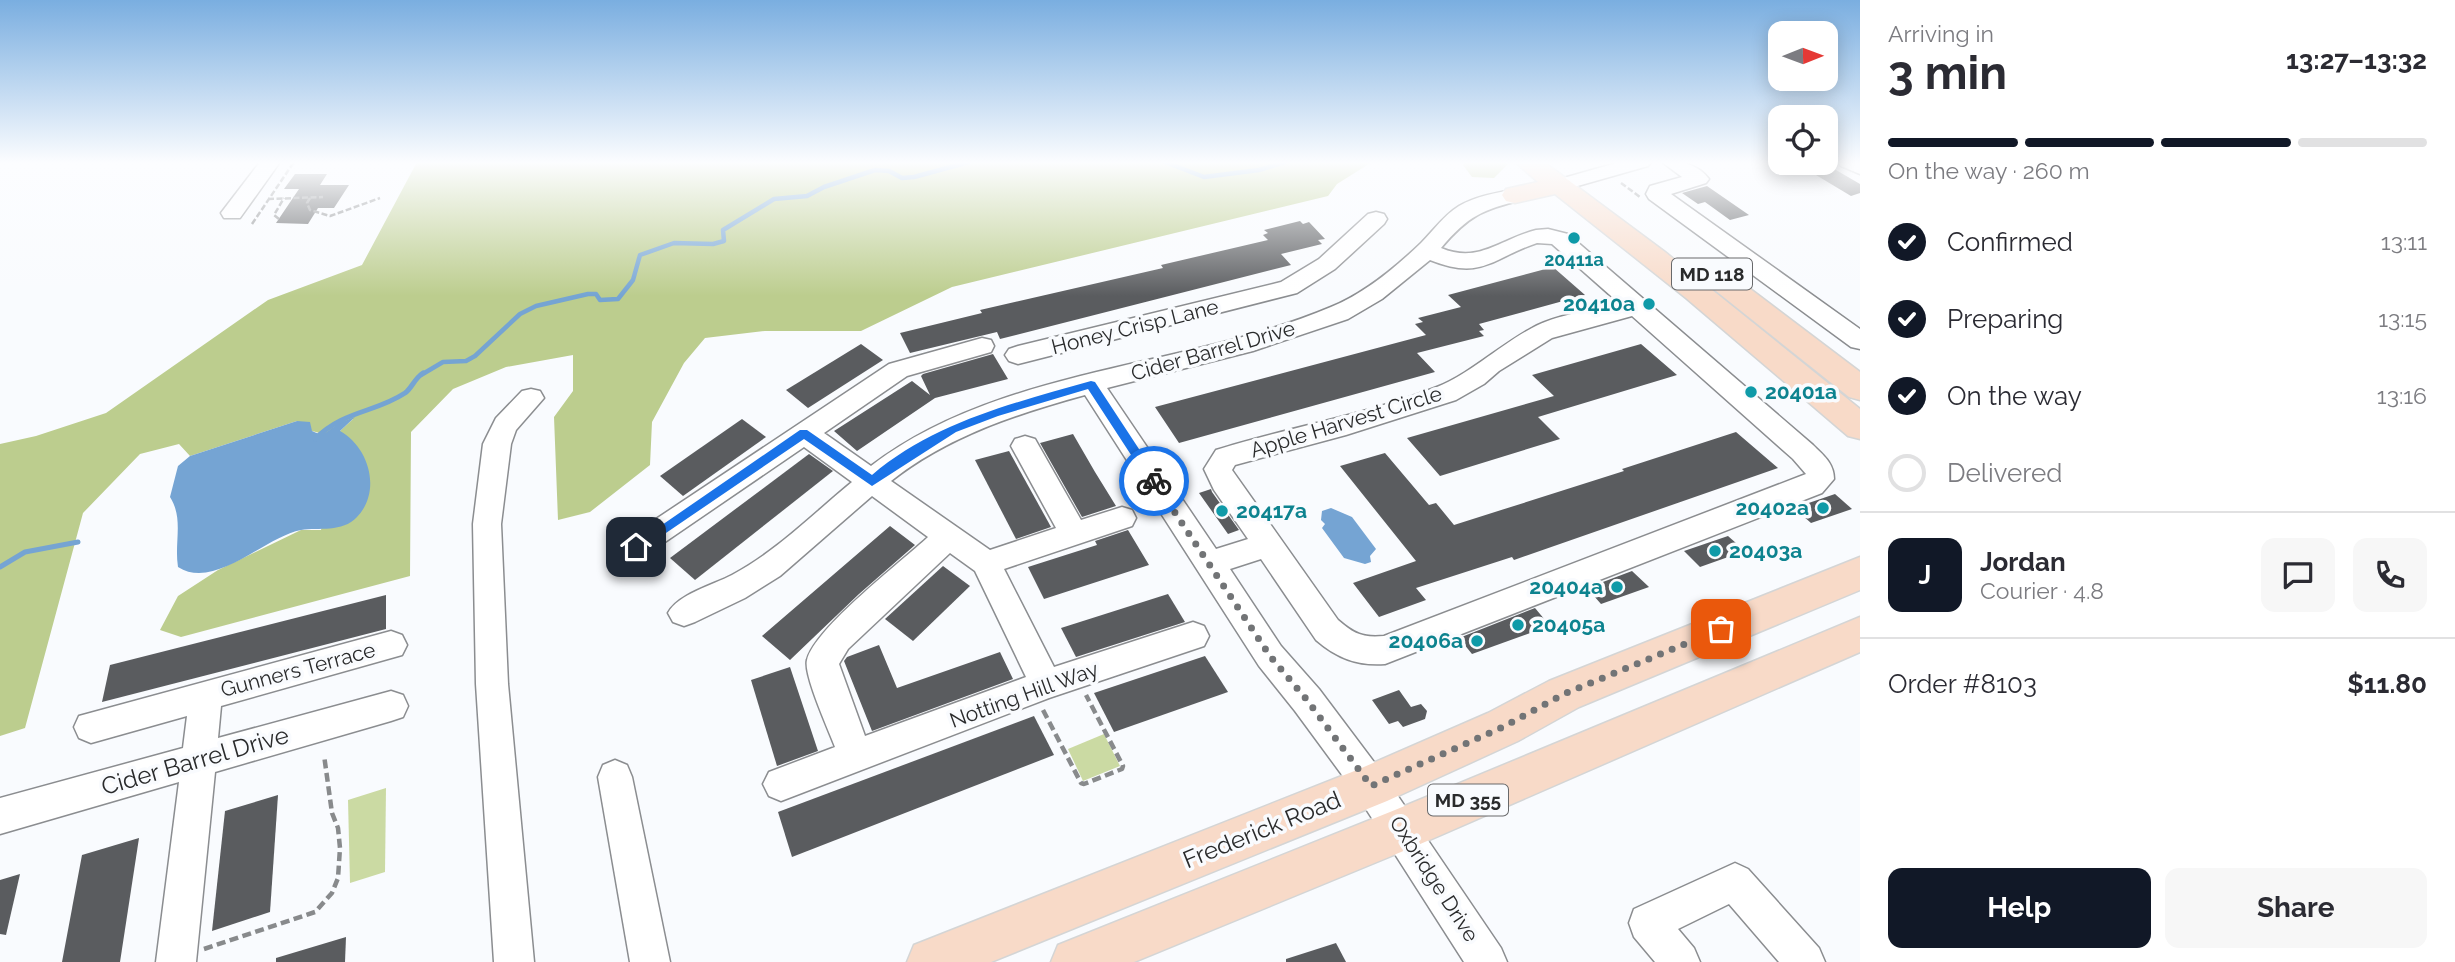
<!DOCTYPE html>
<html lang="en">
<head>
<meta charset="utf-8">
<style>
	:root { --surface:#fff; --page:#f7f7f7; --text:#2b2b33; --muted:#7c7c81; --line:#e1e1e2; --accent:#111827 }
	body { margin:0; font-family:Raleway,sans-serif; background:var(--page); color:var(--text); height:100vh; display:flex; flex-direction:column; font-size:26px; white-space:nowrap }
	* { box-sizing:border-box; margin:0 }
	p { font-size:23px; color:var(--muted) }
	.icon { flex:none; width:38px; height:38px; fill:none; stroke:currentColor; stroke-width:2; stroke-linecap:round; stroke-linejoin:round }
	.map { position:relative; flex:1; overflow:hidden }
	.panel { display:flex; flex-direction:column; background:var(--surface); width:595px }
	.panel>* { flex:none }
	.needle { width:46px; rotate:89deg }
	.tools { position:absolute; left:1768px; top:21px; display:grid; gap:14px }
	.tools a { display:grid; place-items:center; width:70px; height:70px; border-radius:14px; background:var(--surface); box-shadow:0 4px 18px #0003; font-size:35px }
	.pin { position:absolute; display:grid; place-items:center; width:60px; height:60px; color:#fff; margin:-30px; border-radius:14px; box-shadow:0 4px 10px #0006 }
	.courier { position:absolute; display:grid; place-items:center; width:70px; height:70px; margin:-35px; border:5px solid #1a73e8; border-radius:50%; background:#fff; color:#222; box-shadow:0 2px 9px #0007 }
	.overview em { font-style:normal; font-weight:700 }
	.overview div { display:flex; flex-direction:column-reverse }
	.overview { display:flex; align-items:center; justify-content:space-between; height:119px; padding:0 28px }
	h1 { font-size:46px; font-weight:700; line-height:52px }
	.bar { display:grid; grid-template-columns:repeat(4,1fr); gap:10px 7px; align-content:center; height:84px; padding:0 28px }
	.bar i { height:9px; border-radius:5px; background:var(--line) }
	.bar .active { background:var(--accent) }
	.bar p { grid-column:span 4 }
	.line { display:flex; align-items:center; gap:18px; padding:0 28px; border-top:2px solid var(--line) }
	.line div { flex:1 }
	.round { display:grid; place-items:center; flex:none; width:74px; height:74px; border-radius:14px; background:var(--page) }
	ol { padding:0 28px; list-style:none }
	li { display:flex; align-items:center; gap:21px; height:77px }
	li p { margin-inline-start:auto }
	li .icon { padding:7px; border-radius:50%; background:var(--accent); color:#fff; stroke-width:4 }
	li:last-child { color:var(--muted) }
	li i { width:38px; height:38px; border:4px solid var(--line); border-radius:50% }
	.button { display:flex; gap:14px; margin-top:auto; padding:14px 28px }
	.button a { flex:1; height:80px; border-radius:14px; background:var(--accent); color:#fff; font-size:28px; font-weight:700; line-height:80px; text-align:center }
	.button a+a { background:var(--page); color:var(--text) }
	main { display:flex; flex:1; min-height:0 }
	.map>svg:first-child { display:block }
	.green { fill:#cbdaa3 }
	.forest { fill:#bccd8e }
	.water { fill:#75a4d3 }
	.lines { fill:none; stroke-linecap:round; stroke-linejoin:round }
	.stream-far1 { stroke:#75a4d3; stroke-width:4.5 }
	.stream { stroke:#75a4d3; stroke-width:5 }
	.building { fill:#5a5c5f }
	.minor-casing { stroke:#8b8d90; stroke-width:3 }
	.major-casing { stroke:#d4d5d5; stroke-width:3 }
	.path-far1 { stroke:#888a8c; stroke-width:2.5; stroke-dasharray:6 2.5; stroke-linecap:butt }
	.path { stroke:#888a8c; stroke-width:4.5; stroke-dasharray:9 4.5; stroke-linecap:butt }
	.minor { fill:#fff; fill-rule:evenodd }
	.major { fill:#f8dac8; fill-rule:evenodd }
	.route { fill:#1a73e8 }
	.done { stroke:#727476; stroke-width:7; stroke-dasharray:0 12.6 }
	.culture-dot { fill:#0f9aa8; stroke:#f9fbfe; stroke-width:2.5 }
	.labels { text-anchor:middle; stroke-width:7; stroke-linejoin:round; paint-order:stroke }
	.far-culture-label { font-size:18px; font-weight:bold; fill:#0d838f; stroke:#f9fbfe }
	.shield { fill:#f9fbfe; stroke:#68696b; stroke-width:2 }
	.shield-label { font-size:19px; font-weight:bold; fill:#2a2b2c }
	.culture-label { font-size:21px; font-weight:bold; fill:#0d838f; stroke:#f9fbfe; text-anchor:end }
	.street-label { font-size:21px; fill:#2a2b2c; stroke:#f9fbfe }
	.near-street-label { font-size:24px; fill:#2a2b2c; stroke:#f9fbfe }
</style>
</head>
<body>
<main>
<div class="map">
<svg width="1860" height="962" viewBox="0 0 1860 962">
	<rect width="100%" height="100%" fill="#f9fbfe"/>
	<g class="green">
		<path d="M 1104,734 L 1120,766 L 1083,781 L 1068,749 Z"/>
		<path d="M 386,788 L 385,872 L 350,883 L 348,800 Z"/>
	</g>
	<g class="forest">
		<path d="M 417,162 L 1372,162 L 1337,184 L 1328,196 L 952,287 L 861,331 L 765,331 L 705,338 L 684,363 L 652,422 L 650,465 L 590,512 L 558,520 L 554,417 L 573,391 L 573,355 L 506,367 L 453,389 L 411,432 L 410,576 L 181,637 L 160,630 L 178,596 L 218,570 L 301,530 L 321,530 L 340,431 L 353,419 L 336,425 L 327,435 L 312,431 L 297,421 L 190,456 L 179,444 L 140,454 L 83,513 L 25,728 L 0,736 L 0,444 L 36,436 L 106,413 L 268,300 L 362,265 Z"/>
		<path d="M 1464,162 L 1504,162 L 1508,164 L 1494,178 L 1472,177 L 1463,165 Z"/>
	</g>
	<g class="water">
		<path d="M 355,417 L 340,431 C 369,447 382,491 357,517 C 342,533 319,527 301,530 C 264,537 215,591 178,567 C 174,542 184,519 170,497 L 178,466 L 190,456 L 297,421 L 310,422 L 312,431 C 326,438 326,431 338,424 C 343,421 350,419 355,417 Z"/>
		<path d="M 1331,508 L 1352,517 L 1376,549 L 1370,556 L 1371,562 L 1365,564 L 1344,558 L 1322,528 L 1325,524 L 1321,520 L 1322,511 Z"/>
	</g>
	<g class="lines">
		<g class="stream-far1">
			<path d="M 1165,162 L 1204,177 L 1259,170 L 1285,162"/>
			<path d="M 421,375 L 443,362 L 466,361 L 475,356 L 520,314 L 536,306 L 588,294 L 596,294 L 600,300 L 618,299 L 633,280 L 640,255 L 674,243 L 713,244 L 724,241 L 723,230 L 774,199 L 807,196 L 824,187 L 875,170 L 889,171 L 902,178 L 914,177 L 969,162"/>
		</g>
		<g class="stream">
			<path d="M 315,439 C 344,410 375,413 405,393 C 412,388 414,379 423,373"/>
			<path d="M 0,567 L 25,552 L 78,542"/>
		</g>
	</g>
	<g class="building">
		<path d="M 1796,163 L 1824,163 L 1860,184 L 1860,193 L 1851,196 Z"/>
		<path d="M 295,174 L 327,174 L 320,185 L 349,185 L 334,208 L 318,208 L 308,224 L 276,223 L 299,189 L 284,189 Z"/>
		<path d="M 1707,186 L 1749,215 L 1730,220 L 1705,202 L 1698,204 L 1682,193 Z"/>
		<path d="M 1300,221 L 1303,224 L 1309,222 L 1325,239 L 1318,240 L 1322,244 L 1281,254 L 1291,265 L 1000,339 L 997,332 L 910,353 L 900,333 L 982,313 L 980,310 L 1163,268 L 1161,265 L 1268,240 L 1263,235 L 1268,233 L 1264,230 Z"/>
		<path d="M 1553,267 L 1585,295 L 1479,324 L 1484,330 L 1479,331 L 1484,336 L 1417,353 L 1435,372 L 1179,443 L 1155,407 L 1426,335 L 1415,324 L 1423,322 L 1418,318 L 1461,307 L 1448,295 Z"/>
		<path d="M 861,344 L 883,360 L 808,408 L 786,390 Z"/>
		<path d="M 1641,344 L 1677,375 L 1538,417 L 1560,439 L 1440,476 L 1407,438 L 1554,396 L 1532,375 Z"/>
		<path d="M 993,354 L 1008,379 L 935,398 L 857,451 L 834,431 L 912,381 L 930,395 L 921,376 L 923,374 Z"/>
		<path d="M 742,419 L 766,437 L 683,496 L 660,476 Z"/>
		<path d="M 1736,432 L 1778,468 L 1514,560 L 1512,557 L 1416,588 L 1426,600 L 1379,617 L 1353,583 L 1416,561 L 1340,466 L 1385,453 L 1429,505 L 1436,503 L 1454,525 L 1624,471 L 1622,469 Z"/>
		<path d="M 1073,434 L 1095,472 L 1116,506 L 1082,517 L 1040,443 Z"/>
		<path d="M 1009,451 L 1051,527 L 1016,539 L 975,460 Z"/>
		<path d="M 809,454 L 833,471 L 695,580 L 670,558 Z"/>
		<path d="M 1211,489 L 1212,492 L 1239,530 L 1228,534 L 1199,493 Z"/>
		<path d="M 1835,494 L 1852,509 L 1811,523 L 1794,508 Z"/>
		<path d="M 890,526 L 915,545 L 859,594 L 790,660 L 762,636 Z"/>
		<path d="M 1128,530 L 1149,565 L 1044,599 L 1028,567 L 1097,545 L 1095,541 Z"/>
		<path d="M 1728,536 L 1745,551 L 1700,567 L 1684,551 Z"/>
		<path d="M 943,566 L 970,586 L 913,641 L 885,619 Z"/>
		<path d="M 1632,571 L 1649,587 L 1601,604 L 1587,588 Z"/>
		<path d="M 1168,594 L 1185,622 L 1076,657 L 1061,628 Z"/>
		<path d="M 386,595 L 386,629 L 102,702 L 110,665 Z"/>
		<path d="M 1535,608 L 1550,626 L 1472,654 L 1459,638 Z"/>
		<path d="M 879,645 L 897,688 L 1000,652 L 1013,679 L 872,731 L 844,661 L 847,657 Z"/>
		<path d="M 1205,656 L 1228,692 L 1114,732 L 1094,693 Z"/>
		<path d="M 790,667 L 818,751 L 777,766 L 751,680 Z"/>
		<path d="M 1399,690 L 1411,707 L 1421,704 L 1427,711 L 1425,719 L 1403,727 L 1398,721 L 1389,724 L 1372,700 Z"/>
		<path d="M 1034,716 L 1054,755 L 792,857 L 778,812 Z"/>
		<path d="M 278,795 L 270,912 L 212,931 L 225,811 Z"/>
		<path d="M 139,838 L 120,962 L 62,962 L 82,855 Z"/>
		<path d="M 20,874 L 6,935 L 0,934 L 0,880 Z"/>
		<path d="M 346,937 L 345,962 L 276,962 L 276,958 Z"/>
		<path d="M 1336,943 L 1346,962 L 1286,962 L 1286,959 Z"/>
	</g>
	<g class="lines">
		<defs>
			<g id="minor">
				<path d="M 260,162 L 280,162 L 240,218 L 224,218 L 221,213 Z"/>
				<path d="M 1620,162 L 1651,162 L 1648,166 L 1560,191 L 1553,189 L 1549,185 L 1553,181 Z"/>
				<path d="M 1662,162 C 1680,161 1697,163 1709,179 L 1706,183 L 1671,194 L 1860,329 L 1860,349 L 1851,347 L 1649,199 L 1646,194 L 1650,186 L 1682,177 Z"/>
				<path d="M 1838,162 L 1860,162 L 1860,174 L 1841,166 Z"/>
				<path d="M 1515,189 L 1523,190 L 1526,195 L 1523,200 C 1483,209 1468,216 1441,248 C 1479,264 1500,239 1536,230 L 1548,229 L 1568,234 L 1813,445 C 1823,455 1834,463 1834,479 L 1822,493 L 1385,664 C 1357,666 1337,658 1316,640 L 1261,559 L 1230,569 L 1281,646 L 1319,689 L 1383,774 L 1501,948 L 1507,962 L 1464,962 L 1359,798 L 1295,711 L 1259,666 L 1085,395 C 1016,414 948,436 891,481 L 990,550 L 1056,528 L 1011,446 L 1015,439 L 1025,436 L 1035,439 L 1081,520 L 1122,507 L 1132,510 L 1136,518 L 1132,526 L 1004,569 L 1054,667 L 1193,622 L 1204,626 L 1209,636 L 1204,646 L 1049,698 L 781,801 L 769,796 L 763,784 L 769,772 L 835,747 C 829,731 803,674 807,660 C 815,628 901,562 928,537 L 872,496 L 780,576 L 745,598 L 695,622 L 684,626 L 673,622 L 668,613 C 678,594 713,585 732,575 C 777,551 813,514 852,482 L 804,447 L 646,555 L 636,559 L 626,555 L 621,547 L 626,539 L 889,364 L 982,338 L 991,340 L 994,346 L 991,352 L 907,376 L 824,433 L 871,466 C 1000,367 1184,369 1331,307 C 1365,293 1395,268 1421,243 C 1434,230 1444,215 1459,206 C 1476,196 1496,193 1515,189 ZM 1537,243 L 1552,244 L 1619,303 C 1593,310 1555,315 1532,328 C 1500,345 1470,374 1437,387 C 1366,415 1289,427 1216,450 L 1204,469 L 1214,490 L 1248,539 L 1216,549 L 1107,388 L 1253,351 L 1348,319 L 1382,299 L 1430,260 C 1482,281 1492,258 1537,243 ZM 1632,316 L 1793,459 L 1806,474 L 1384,636 C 1363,638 1354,634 1338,620 L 1232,470 L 1235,465 L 1346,435 L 1456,400 L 1484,384 L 1499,371 L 1552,338 ZM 950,553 L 975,571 L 1026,677 L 865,736 L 839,664 L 848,649 Z"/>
				<path d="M 1376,212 L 1384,214 L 1387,219 L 1384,224 L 1335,269 L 1297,293 L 1018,364 L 1009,361 L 1005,355 L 1009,349 L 1018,346 L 1281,282 L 1319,259 L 1368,214 Z"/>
				<path d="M 531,389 L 540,391 L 544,398 L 516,430 L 511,444 L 501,524 L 508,684 L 534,962 L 494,962 L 476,684 L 473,524 L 483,444 L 496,418 L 522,391 Z"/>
				<path d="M 391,631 L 402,635 L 407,645 L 402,655 L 221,706 L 218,738 L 391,691 L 403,695 L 408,706 L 403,717 L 391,721 L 215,772 L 196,962 L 156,962 L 179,782 L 0,834 L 0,798 L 183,748 L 187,716 L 91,743 L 79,738 L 74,727 L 79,716 Z"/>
				<path d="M 615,760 L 627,765 L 632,777 L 670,962 L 630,962 L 598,777 L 603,765 Z"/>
				<path d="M 1735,863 L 1748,869 L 1819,948 L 1825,962 L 1779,962 L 1729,904 L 1678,929 L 1694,948 L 1700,962 L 1655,962 L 1634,937 L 1629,923 L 1634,909 Z"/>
			</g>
			<g id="major">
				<path d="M 1515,162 L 1544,162 L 1665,252 L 1860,409 L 1860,439 L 1848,436 L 1686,298 L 1555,194 L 1515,203 L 1506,201 L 1502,195 L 1506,189 L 1538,182 Z"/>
				<path d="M 1706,260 L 1716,263 L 1860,372 L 1860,400 L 1849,397 L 1696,275 L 1692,269 L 1696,263 Z"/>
				<path d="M 1860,557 L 1860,590 L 1579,707 L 1518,741 L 1387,801 L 991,962 L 907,962 L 914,945 L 1357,770 L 1488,713 L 1549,681 Z"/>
				<path d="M 1860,617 L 1860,652 L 1418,845 L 1134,962 L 1051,962 L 1058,945 L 1395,810 Z"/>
			</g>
		</defs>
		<use href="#minor" class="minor-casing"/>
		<use href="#major" class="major-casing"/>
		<g class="path-far1">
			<path d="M 1621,183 L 1640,197"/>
			<path d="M 310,198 L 307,203 L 310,210 L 330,216 L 380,198"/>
			<path d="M 268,199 L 323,197"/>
			<path d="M 279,219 L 274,215 L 284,198"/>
			<path d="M 252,224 L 294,162"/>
		</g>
		<g class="path">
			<path d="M 1043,710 L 1081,783 L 1084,784 L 1122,769 L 1123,766 L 1086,695"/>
			<path d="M 204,949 L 315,912 L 332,893 L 338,878 L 340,848 L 338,828 L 332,813 L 324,755"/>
		</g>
		<use href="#minor" class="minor"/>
		<use href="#major" class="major"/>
	</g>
	<linearGradient id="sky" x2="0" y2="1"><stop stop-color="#7aaee0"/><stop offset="0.55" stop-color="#fcfdff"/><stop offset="1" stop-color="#fcfdff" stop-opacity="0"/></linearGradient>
	<rect width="1860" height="296" fill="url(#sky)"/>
	<path class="route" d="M 1091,381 L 1095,382 L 1158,478 L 1158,484 L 1150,484 L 1088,389 L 998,416 L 956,432 L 872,486 L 804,439 L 641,550 L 636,552 L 630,547 L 800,430 L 807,430 L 872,475 C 934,422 1014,403 1091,381 Z"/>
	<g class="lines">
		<path class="done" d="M 1154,481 L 1270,656 L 1307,700 L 1371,786 L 1503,727 L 1564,694 L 1721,629"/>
	</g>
	<g class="culture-dot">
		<circle cx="1574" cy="238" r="7"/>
		<circle cx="1649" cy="304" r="7"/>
		<circle cx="1751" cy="392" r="7"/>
		<circle cx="1823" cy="508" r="7"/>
		<circle cx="1222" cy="511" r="7"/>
		<circle cx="1715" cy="551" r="7"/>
		<circle cx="1617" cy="587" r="7"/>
		<circle cx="1518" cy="625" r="7"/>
		<circle cx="1477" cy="641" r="7"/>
	</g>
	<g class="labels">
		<g class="far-culture-label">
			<text x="1574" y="266">20411a</text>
		</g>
		<g class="shield">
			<rect x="1672" y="258.5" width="80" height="31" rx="5"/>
			<rect x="1428" y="784.5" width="80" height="31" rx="5"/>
		</g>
		<g class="shield-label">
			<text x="1712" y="281">MD 118</text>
			<text x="1468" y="807">MD 355</text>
		</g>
		<g class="culture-label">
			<text x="1635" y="311">20410a</text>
			<text x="1765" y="399" text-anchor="start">20401a</text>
			<text x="1809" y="515">20402a</text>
			<text x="1236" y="518" text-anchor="start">20417a</text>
			<text x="1729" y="558" text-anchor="start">20403a</text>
			<text x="1603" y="594">20404a</text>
			<text x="1532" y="632" text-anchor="start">20405a</text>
			<text x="1463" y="648">20406a</text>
		</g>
		<g class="street-label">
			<text transform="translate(1135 327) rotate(-14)" y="7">Honey Crisp Lane</text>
			<text transform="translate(1213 351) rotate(-16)" y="7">Cider Barrel Drive</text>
			<text transform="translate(1346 422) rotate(-17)" y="7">Apple Harvest Circle</text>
			<text transform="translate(298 670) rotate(-15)" y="7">Gunners Terrace</text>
			<text transform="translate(1024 695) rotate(-20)" y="7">Notting Hill Way</text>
			<text transform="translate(1434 879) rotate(57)" y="7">Oxbridge Drive</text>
		</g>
		<g class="near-street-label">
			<text transform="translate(195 761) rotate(-16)" y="8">Cider Barrel Drive</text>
			<text transform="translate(1262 830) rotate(-22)" y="8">Frederick Road</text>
		</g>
	</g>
</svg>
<div class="tools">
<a><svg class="needle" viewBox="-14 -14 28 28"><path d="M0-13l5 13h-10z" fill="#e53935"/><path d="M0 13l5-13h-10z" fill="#7c7c81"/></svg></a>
<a><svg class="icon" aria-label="locate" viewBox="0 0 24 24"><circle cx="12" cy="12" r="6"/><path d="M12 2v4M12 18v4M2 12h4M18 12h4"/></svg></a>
</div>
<div class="pin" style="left:1721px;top:629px;background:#ea580c"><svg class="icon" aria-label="bag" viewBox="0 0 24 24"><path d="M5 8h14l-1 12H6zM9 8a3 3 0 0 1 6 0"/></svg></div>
<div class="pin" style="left:636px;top:547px;background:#1f2937"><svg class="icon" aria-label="home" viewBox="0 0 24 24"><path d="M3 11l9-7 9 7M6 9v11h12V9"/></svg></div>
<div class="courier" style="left:1154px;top:481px"><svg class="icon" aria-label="bike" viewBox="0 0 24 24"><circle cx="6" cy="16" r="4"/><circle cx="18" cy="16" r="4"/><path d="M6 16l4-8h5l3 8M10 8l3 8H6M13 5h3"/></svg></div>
</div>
<section class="panel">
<div class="overview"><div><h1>3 min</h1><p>Arriving in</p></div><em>13:27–13:32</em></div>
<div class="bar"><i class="active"></i><i class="active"></i><i class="active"></i><i></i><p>On the way · 260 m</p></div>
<ol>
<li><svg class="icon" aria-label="check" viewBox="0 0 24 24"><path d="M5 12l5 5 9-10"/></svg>Confirmed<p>13:11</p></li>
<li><svg class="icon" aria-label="check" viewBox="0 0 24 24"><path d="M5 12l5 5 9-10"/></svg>Preparing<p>13:15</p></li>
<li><svg class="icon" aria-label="check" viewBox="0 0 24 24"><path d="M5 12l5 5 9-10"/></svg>On the way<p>13:16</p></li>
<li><i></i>Delivered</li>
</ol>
<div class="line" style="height:126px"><b class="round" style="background:var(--accent);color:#fff">J</b><div><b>Jordan</b><p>Courier · 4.8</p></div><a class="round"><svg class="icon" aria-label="chat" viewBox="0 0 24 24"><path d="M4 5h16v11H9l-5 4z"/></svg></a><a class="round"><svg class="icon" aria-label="phone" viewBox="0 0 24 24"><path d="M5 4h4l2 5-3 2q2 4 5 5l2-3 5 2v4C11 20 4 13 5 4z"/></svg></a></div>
<div class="line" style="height:91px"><div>Order #8103</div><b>$11.80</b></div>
<div class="button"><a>Help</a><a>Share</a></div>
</section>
</main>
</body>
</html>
